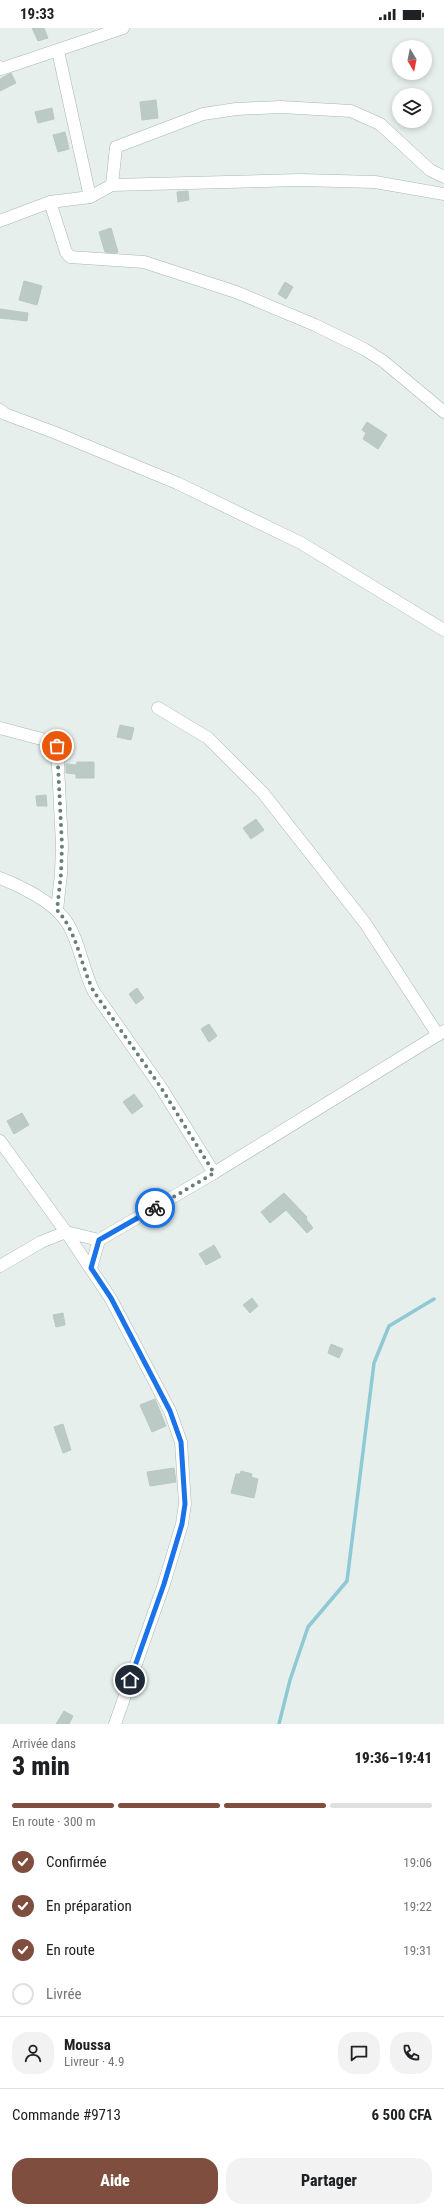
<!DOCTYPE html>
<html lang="fr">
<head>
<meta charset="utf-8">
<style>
	:root { --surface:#fff; --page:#f2f2f2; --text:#202124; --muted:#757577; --line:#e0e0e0; --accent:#7f4e3f }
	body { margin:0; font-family:"Roboto Condensed",sans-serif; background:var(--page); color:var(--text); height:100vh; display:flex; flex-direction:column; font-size:15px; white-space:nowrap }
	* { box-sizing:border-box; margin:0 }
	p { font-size:13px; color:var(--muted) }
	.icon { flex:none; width:22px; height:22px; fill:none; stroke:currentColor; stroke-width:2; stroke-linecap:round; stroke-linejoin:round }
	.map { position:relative; height:1696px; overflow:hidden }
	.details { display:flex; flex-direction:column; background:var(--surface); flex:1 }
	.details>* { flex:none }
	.needle { width:26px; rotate:170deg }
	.controls { position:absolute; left:392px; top:12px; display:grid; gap:8px }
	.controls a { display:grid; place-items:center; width:40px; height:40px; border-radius:50%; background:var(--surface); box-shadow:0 2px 6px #0003; font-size:20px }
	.pin { position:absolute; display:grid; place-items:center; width:34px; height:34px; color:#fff; margin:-17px; border:2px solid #fff; border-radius:50%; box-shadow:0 1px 4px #0007 }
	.courier { position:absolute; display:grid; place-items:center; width:40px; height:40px; margin:-20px; border:3px solid #1a73e8; border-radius:50%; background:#fff; color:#222; box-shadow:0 1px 5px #0007 }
	.overview em { font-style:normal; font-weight:800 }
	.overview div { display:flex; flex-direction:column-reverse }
	.overview { display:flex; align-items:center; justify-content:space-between; height:68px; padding:0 12px }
	h1 { font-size:26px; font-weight:800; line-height:30px }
	.bar { display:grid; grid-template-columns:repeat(4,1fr); gap:6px 4px; align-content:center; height:48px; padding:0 12px }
	.bar i { height:5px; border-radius:3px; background:var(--line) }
	.bar .selected { background:var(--accent) }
	.bar p { grid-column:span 4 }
	.line { display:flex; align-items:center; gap:10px; padding:0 12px; border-top:1px solid var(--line) }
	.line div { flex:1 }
	.round { display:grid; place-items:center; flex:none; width:42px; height:42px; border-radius:16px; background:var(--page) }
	ol { padding:0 12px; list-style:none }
	li { display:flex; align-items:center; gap:12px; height:44px }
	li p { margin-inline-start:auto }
	li .icon { padding:4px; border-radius:50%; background:var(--accent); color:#fff; stroke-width:4 }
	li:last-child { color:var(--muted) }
	li i { width:22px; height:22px; border:2px solid var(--line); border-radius:50% }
	.cta { display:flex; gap:8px; margin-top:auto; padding:8px 12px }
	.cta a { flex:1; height:46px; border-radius:16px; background:var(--accent); color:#fff; font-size:16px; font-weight:800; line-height:46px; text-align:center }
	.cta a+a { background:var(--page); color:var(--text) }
	.status { display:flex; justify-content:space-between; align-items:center; height:28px; padding:0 20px; background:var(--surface); direction:ltr }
	.status svg { height:11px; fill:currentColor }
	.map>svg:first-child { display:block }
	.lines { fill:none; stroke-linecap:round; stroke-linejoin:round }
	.stream { stroke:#8ec9d4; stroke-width:3.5 }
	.building { fill:#bbcac4; stroke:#b8c9c2 }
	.minor-casing { stroke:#a8b8b2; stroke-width:13 }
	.minor { stroke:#fff; stroke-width:12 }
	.done { stroke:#687f78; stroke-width:4; stroke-dasharray:0 7.2 }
	.route { stroke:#1a73e8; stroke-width:5 }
</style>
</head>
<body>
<div class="status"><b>19:33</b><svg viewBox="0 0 49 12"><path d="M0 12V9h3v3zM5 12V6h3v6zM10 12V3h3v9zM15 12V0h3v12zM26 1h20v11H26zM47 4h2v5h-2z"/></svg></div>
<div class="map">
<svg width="444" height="1696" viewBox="0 0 444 1696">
	<rect width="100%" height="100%" fill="#e6efeb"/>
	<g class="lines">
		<path class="stream" d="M 279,1696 L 290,1652 L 308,1599 L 347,1553 L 374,1335 L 389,1298 L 434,1271"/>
	</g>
	<g class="building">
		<path d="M 32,0 L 44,0 L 48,10 L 38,13 Z"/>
		<path d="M 11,45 L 16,55 L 0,63 L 0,51 Z"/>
		<path d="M 156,72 L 158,90 L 142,92 L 140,74 Z"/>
		<path d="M 52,80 L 54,91 L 38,95 L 35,84 Z"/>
		<path d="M 65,104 L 69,121 L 58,124 L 53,107 Z"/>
		<path d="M 188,163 L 189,172 L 178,174 L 177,164 Z"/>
		<path d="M 111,200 L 118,224 L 115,225 L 105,224 L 99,204 Z"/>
		<path d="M 24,253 L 42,258 L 37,277 L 19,272 Z"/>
		<path d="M 285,254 L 293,259 L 286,271 L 278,266 Z"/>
		<path d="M 0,281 L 28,285 L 27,293 L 0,290 Z"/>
		<path d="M 367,394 L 387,407 L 378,421 L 363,411 L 366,405 L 362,402 Z"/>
		<path d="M 120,697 L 134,700 L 131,712 L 117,709 Z"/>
		<path d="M 77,734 L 94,734 L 94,750 L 76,750 L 76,746 L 66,745 L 66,736 L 76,737 Z"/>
		<path d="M 46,767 L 47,778 L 37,778 L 36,768 Z"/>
		<path d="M 256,791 L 264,802 L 251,811 L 243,800 Z"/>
		<path d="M 137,960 L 144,970 L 136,976 L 129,966 Z"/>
		<path d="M 209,996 L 217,1008 L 209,1014 L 201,1001 Z"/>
		<path d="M 134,1066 L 143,1078 L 132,1086 L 123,1074 Z"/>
		<path d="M 22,1085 L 29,1097 L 14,1106 L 7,1093 Z"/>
		<path d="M 284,1165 L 307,1189 L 306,1191 L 313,1200 L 307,1205 L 286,1182 L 270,1195 L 261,1184 Z"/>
		<path d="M 214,1217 L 221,1229 L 206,1237 L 199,1226 Z"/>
		<path d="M 252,1270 L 258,1278 L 250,1285 L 243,1277 Z"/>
		<path d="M 63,1285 L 65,1297 L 56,1299 L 53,1287 Z"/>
		<path d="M 331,1316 L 343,1321 L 339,1330 L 328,1325 Z"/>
		<path d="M 155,1371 L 166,1398 L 152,1404 L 140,1377 Z"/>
		<path d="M 63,1396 L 71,1422 L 63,1425 L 54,1399 Z"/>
		<path d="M 174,1440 L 176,1454 L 150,1458 L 147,1444 Z"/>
		<path d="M 241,1443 L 252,1446 L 251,1449 L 258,1451 L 254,1470 L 231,1465 L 236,1446 L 240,1446 Z"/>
		<path d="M 64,1683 L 73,1688 L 69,1696 L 56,1696 Z"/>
	</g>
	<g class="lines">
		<defs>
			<g id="minor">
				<path d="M 58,23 L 90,169"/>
				<path d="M 0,39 L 1,41 L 123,0"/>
				<path d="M 112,157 L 116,119 L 203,86 L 236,81 L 281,79 L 351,83 L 380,96 L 430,142 L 444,149"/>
				<path d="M 50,174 L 66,224 L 70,229 L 144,234 L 236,264 L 315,297 L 364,321 L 383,333 L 444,384"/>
				<path d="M 0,193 L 50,174 L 90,169 L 112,157 L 300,152 L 375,154 L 444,166"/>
				<path d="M 0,382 L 5,386 L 56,405 L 177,455 L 301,515 L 444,602"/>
				<path d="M 158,680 L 208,710 L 263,765 L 365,895 L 438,1007"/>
				<path d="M 0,700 L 53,714 L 57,718 L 62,817 L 61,846 L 57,882"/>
				<path d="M 0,850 C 21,858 53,874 66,893 C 79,911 83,943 94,964 L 160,1058 L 214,1145"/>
				<path d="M 0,1113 L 66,1204 L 111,1271 L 170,1383 L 181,1414 L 185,1476 L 182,1496 L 164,1556 L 115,1696"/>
				<path d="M 0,1238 L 41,1214 L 66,1204 L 99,1212"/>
				<path d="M 91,1240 L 99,1212 L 214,1145 L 444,1003"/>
			</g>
		</defs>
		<use href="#minor" class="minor-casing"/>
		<use href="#minor" class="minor"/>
	</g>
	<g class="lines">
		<path class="done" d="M 57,718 L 62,817 L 61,846 L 57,882 C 78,905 80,937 94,964 L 160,1058 L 214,1145 L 155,1180"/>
		<path class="route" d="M 130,1652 L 164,1556 L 182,1496 L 185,1476 L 181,1414 L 170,1383 L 111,1270 L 91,1240 L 99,1212 L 155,1180"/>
	</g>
</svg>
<div class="controls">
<a><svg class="needle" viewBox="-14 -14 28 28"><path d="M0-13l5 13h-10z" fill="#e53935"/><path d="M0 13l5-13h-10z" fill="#757577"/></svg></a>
<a><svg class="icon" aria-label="layers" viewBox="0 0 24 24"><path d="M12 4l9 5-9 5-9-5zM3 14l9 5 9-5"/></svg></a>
</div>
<div class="pin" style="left:57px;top:718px;background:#ea580c"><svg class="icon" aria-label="bag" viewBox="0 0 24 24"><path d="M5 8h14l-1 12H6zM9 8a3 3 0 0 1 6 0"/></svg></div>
<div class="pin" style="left:130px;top:1652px;background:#1f2937"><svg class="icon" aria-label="home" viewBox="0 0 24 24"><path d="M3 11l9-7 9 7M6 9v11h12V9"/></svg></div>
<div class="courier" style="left:155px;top:1180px"><svg class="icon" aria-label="bike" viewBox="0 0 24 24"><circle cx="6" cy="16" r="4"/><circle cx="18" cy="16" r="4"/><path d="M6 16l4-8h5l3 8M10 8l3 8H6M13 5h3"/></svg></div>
</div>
<section class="details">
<div class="overview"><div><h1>3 min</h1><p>Arrivée dans</p></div><em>19:36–19:41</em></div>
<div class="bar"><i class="selected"></i><i class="selected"></i><i class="selected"></i><i></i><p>En route · 300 m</p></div>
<ol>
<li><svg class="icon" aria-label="check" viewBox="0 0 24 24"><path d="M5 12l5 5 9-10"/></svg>Confirmée<p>19:06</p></li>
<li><svg class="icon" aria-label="check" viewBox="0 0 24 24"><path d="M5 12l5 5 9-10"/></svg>En préparation<p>19:22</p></li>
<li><svg class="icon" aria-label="check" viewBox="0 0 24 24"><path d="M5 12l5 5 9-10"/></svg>En route<p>19:31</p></li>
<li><i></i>Livrée</li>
</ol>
<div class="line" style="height:72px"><a class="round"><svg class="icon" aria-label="person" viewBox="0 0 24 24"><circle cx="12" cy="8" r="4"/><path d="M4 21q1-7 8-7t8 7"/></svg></a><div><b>Moussa</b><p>Livreur · 4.9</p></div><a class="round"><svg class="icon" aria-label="chat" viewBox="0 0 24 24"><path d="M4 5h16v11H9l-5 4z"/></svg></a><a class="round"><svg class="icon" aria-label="phone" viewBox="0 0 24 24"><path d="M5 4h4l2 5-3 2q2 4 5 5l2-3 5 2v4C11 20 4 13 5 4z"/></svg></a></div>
<div class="line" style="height:52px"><div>Commande #9713</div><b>6 500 CFA</b></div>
<div class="cta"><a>Aide</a><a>Partager</a></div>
</section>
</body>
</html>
